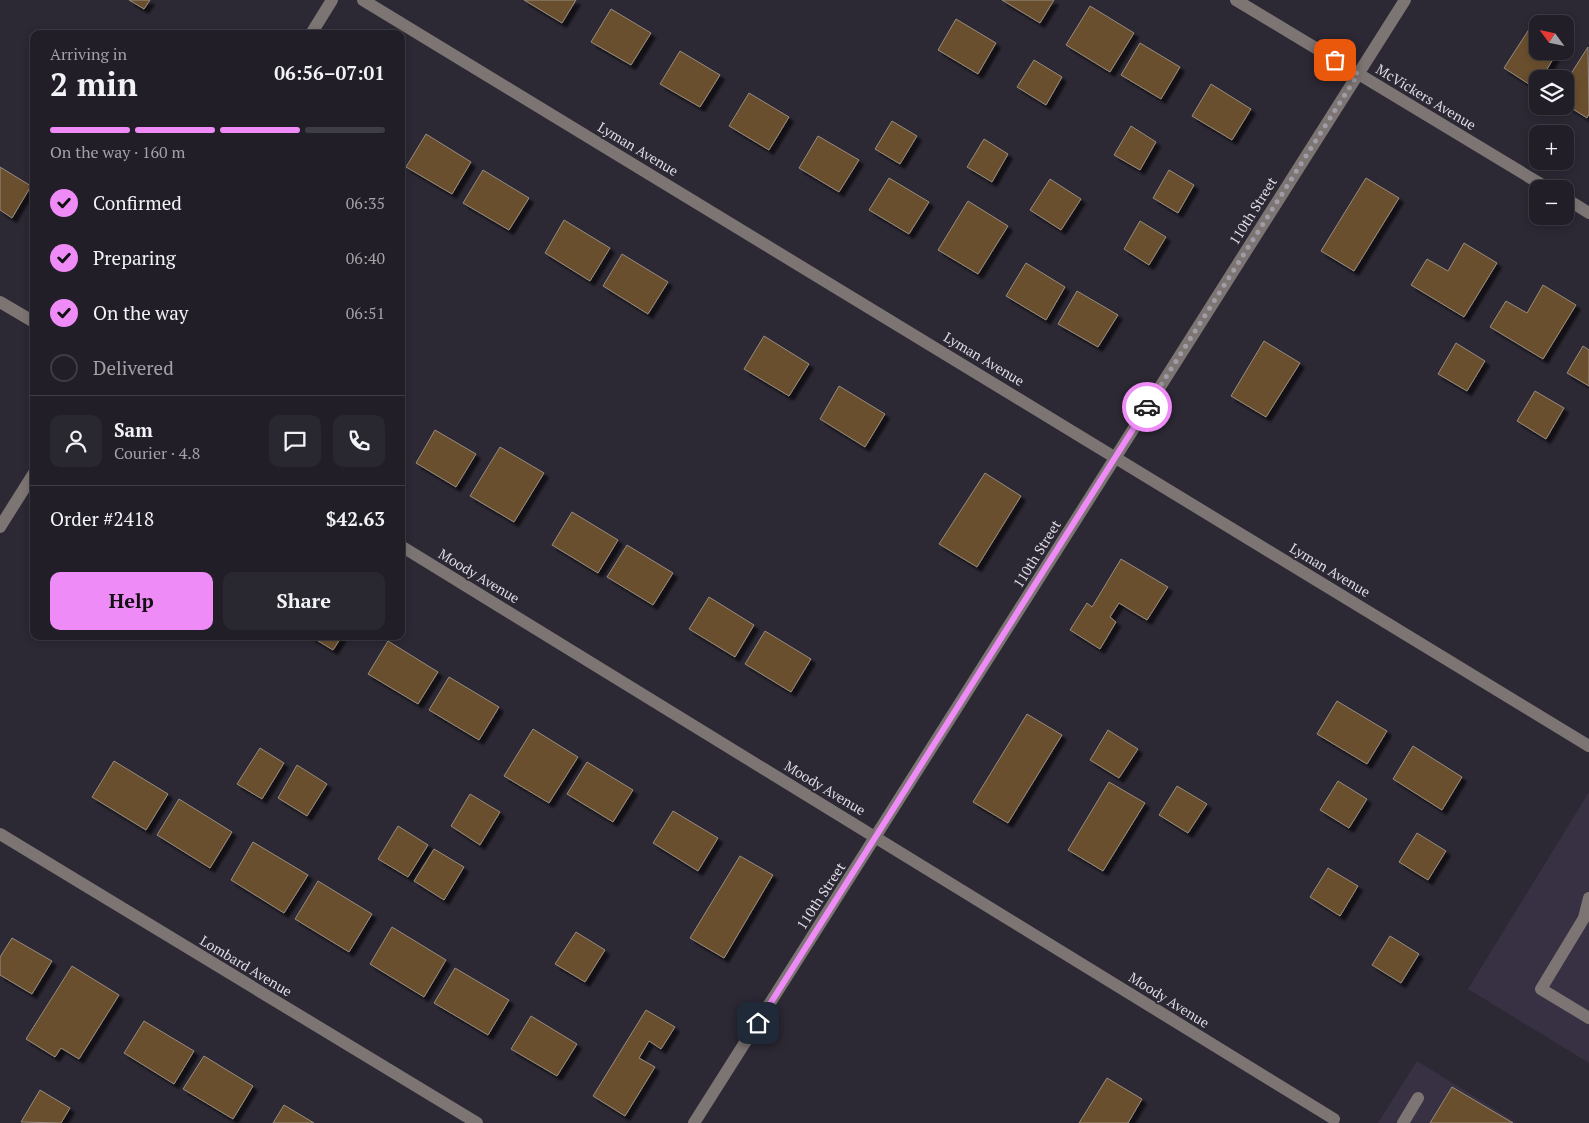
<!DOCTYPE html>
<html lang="en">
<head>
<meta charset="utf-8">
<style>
	:root { --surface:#211e27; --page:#29272f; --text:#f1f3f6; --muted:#a2a2a7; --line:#3e3c44; --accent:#ef8bf7 }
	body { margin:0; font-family:"PT Serif",serif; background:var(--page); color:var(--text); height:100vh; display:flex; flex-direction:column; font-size:19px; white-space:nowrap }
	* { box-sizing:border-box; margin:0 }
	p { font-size:16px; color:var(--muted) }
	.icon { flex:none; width:28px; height:28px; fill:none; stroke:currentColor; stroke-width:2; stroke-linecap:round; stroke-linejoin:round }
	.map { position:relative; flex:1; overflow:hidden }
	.details { position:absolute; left:30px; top:30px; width:375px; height:610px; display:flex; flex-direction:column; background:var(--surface); border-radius:10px; box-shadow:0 2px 8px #0003,0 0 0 1px var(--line) }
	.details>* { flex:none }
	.needle { width:32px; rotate:303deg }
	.buttons { position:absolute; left:1529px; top:15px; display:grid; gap:10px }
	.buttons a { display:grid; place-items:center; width:45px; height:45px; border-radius:10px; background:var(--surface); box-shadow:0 2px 8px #0003,0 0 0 1px var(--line); font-size:25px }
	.pin { position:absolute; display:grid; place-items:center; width:42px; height:42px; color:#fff; margin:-21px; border-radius:10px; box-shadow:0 2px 8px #0006 }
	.courier { position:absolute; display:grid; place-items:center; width:50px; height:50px; margin:-25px; border:4px solid #ef8bf7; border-radius:50%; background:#fff; color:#222; box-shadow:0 1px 6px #0007 }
	.head em { font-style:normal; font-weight:800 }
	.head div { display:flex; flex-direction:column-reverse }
	.head { display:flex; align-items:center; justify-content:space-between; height:85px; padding:0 20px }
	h1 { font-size:32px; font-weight:800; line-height:38px }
	.bar { display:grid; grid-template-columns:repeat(4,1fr); gap:8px 5px; align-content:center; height:60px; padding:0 20px }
	.bar i { height:6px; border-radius:4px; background:var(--line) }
	.bar .current { background:var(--accent) }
	.bar p { grid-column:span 4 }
	.line { display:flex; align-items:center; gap:12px; padding:0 20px; border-top:1px solid var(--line) }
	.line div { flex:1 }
	.round { display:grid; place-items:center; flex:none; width:52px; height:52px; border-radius:10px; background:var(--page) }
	ol { padding:0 20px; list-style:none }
	li { display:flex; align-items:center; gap:15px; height:55px }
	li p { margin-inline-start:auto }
	li .icon { padding:5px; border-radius:50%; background:var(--accent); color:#111; stroke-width:4 }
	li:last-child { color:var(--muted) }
	li i { width:28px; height:28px; border:2px solid var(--line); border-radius:50% }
	.primary-button { display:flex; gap:10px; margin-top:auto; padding:10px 20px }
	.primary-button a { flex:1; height:58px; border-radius:10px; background:var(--accent); color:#111; font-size:20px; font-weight:800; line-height:58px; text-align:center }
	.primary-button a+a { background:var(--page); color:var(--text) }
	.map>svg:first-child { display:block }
	.built { fill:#373143 }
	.building { fill:#6a502f; stroke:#968b7e; filter:url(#shadow) }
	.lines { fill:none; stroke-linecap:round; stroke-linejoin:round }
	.minor { stroke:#7d7573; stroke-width:12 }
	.done { stroke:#a09ca6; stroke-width:5; stroke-dasharray:0 9 }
	.route { stroke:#ef8bf7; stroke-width:6 }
	.labels { text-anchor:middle; stroke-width:4; stroke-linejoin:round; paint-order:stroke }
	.street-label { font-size:14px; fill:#dedbe4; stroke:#2c2834 }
</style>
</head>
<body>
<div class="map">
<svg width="1589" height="1123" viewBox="0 0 1589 1123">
	<defs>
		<filter id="shadow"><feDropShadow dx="4.5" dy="4.5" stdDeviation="1" flood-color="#0009"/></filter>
	</defs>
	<rect width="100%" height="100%" fill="#2c2834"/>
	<g class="built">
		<path d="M 1589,792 L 1589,1063 L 1468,989 Z"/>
		<path d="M 1417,1061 L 1517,1123 L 1378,1123 Z"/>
	</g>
	<g class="building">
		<path d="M 129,0 L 150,0 L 144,9 Z"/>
		<path d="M 524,0 L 576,0 L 562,23 Z"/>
		<path d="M 1002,0 L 1054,0 L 1040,23 Z"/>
		<path d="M 1090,6 L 1134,33 L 1110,72 L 1066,45 Z"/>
		<path d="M 611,9 L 651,33 L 631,65 L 591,42 Z"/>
		<path d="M 1537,17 L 1548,24 L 1538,24 L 1538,51 L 1558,51 L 1541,79 L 1538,79 L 1535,88 L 1504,68 Z"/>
		<path d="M 956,19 L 996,43 L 978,74 L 938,50 Z"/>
		<path d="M 1140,43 L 1180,67 L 1161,99 L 1121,75 Z"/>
		<path d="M 1588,47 L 1589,114 L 1587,118 L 1565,104 L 1565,83 Z"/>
		<path d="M 680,51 L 720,75 L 700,107 L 660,84 Z"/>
		<path d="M 1034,60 L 1062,77 L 1046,105 L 1017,87 Z"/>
		<path d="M 1211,84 L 1251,109 L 1232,140 L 1192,116 Z"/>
		<path d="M 749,93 L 789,117 L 769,150 L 729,126 Z"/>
		<path d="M 892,121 L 917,136 L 900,164 L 875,149 Z"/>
		<path d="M 1131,126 L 1156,142 L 1140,170 L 1114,155 Z"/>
		<path d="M 426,134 L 471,162 L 452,194 L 406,167 Z"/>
		<path d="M 818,136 L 859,160 L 839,192 L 799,168 Z"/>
		<path d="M 984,139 L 1008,154 L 992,182 L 967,167 Z"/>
		<path d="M 0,167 L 31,186 L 12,218 L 0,210 Z"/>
		<path d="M 483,170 L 529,198 L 509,230 L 463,203 Z"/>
		<path d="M 1169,170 L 1194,185 L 1178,213 L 1153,198 Z"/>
		<path d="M 889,178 L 929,202 L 909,234 L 869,210 Z"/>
		<path d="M 1366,178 L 1399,198 L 1354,271 L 1321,251 Z"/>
		<path d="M 1050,179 L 1081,199 L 1061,230 L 1030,210 Z"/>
		<path d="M 968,201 L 1008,226 L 978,274 L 938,250 Z"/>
		<path d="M 564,220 L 610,248 L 590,281 L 545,253 Z"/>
		<path d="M 1140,221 L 1166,237 L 1149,265 L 1124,249 Z"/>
		<path d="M 1464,243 L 1497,263 L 1464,317 L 1411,285 L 1427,259 L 1448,271 Z"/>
		<path d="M 622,254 L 668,282 L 648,314 L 603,286 Z"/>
		<path d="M 1026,263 L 1065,287 L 1046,320 L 1006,296 Z"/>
		<path d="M 1543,285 L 1576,305 L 1543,359 L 1490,327 L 1506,301 L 1527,313 Z"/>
		<path d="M 1077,291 L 1118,315 L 1098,347 L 1058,324 Z"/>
		<path d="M 764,336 L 809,364 L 789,396 L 744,369 Z"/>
		<path d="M 1264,341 L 1300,363 L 1266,417 L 1231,396 Z"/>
		<path d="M 1456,343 L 1485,361 L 1467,391 L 1438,374 Z"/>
		<path d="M 1583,346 L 1589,350 L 1589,386 L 1567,373 Z"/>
		<path d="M 839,386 L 885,414 L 865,447 L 820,419 Z"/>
		<path d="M 1535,391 L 1564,408 L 1546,439 L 1517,421 Z"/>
		<path d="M 435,430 L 476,454 L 456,487 L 416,463 Z"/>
		<path d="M 500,447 L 544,473 L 514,522 L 470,496 Z"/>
		<path d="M 985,473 L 1021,496 L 977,567 L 939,544 Z"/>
		<path d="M 572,512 L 618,540 L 598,573 L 552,545 Z"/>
		<path d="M 627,545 L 673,573 L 653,605 L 607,577 Z"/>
		<path d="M 1121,559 L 1168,587 L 1147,620 L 1119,603 L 1110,617 L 1116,622 L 1100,649 L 1070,630 L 1087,603 L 1092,607 Z"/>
		<path d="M 709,597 L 754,625 L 735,657 L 689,629 Z"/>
		<path d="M 765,631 L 811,659 L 791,692 L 745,664 Z"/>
		<path d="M 310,636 L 342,636 L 333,650 Z"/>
		<path d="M 388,641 L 438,672 L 418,704 L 368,674 Z"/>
		<path d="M 449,677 L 499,707 L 479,740 L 429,710 Z"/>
		<path d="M 1337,701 L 1387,731 L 1367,764 L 1317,734 Z"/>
		<path d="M 1027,714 L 1062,735 L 1008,823 L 973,802 Z"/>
		<path d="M 533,729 L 578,757 L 549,803 L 504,776 Z"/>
		<path d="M 1108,730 L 1138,749 L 1119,778 L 1090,760 Z"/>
		<path d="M 1413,746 L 1462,777 L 1442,810 L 1393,779 Z"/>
		<path d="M 260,748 L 284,763 L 262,799 L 237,784 Z"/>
		<path d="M 114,761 L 168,794 L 146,830 L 92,797 Z"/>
		<path d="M 587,762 L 633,790 L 613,822 L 567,794 Z"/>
		<path d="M 297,765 L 327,784 L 307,816 L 278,798 Z"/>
		<path d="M 1338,781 L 1367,799 L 1349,828 L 1320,810 Z"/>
		<path d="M 1109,782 L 1145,803 L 1103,871 L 1068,850 Z"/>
		<path d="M 1177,786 L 1207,804 L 1188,833 L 1159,815 Z"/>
		<path d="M 470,794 L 500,812 L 480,845 L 451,826 Z"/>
		<path d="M 179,799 L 232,832 L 210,868 L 157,835 Z"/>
		<path d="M 673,811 L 718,838 L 698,871 L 653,843 Z"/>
		<path d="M 398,826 L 428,845 L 408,877 L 378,859 Z"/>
		<path d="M 1417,833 L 1446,851 L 1428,880 L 1399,862 Z"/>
		<path d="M 253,842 L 308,875 L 284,913 L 231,880 Z"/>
		<path d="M 434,849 L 464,867 L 444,900 L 414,881 Z"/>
		<path d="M 740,856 L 773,875 L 724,958 L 690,938 Z"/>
		<path d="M 1328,868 L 1358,886 L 1340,916 L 1310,897 Z"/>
		<path d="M 318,881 L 372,914 L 349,952 L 295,919 Z"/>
		<path d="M 392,927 L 446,960 L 424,997 L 370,964 Z"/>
		<path d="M 576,932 L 605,950 L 585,982 L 555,964 Z"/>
		<path d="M 1390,936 L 1419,954 L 1401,983 L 1372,965 Z"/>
		<path d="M 12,938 L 52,961 L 32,994 L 0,975 L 0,957 Z"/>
		<path d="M 72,966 L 119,995 L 79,1059 L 61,1048 L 55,1057 L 26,1039 Z"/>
		<path d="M 455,968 L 509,1000 L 488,1035 L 434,1003 Z"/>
		<path d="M 646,1010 L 675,1027 L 661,1049 L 649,1041 L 639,1058 L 655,1067 L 625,1116 L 593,1096 Z"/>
		<path d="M 531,1016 L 577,1044 L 557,1076 L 511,1049 Z"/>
		<path d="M 144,1021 L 194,1051 L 174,1084 L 124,1053 Z"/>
		<path d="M 204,1056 L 253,1086 L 233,1119 L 183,1089 Z"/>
		<path d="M 1107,1078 L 1142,1099 L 1128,1123 L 1079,1123 Z"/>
		<path d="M 1452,1087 L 1513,1123 L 1430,1123 Z"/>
		<path d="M 40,1090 L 70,1108 L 61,1123 L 21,1122 Z"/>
		<path d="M 284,1105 L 314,1123 L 273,1123 Z"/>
	</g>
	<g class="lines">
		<g class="minor">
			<path d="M 363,0 L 1589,746"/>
			<path d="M 1236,0 L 1549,189"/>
			<path d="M 311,34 L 332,0"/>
			<path d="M 1565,198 L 1589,213"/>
			<path d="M 0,302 L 34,322"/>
			<path d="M 0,527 L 34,473"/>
			<path d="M 401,546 L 1334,1119"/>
			<path d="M 0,834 L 477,1123"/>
			<path d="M 1589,898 L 1584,918 L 1541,989 L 1589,1018"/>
			<path d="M 694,1123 L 1405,0"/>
			<path d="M 1403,1123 L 1418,1098"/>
		</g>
	</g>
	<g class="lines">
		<path class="done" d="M 1147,407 L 1358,74 L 1335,60"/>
		<path class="route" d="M 758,1023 L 1147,407"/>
	</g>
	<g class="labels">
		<g class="street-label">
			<text transform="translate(1426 97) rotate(31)" y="5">McVickers Avenue</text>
			<text transform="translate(638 149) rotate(31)" y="5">Lyman Avenue</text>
			<text transform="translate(1253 211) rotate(-58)" y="5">110th Street</text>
			<text transform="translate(984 359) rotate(31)" y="5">Lyman Avenue</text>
			<text transform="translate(1037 554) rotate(-58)" y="5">110th Street</text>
			<text transform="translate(1330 570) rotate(31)" y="5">Lyman Avenue</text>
			<text transform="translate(479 576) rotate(31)" y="5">Moody Avenue</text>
			<text transform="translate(825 788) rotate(31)" y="5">Moody Avenue</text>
			<text transform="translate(821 896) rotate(-57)" y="5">110th Street</text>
			<text transform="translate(246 966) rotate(31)" y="5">Lombard Avenue</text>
			<text transform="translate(1169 1000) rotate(32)" y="5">Moody Avenue</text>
		</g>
	</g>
</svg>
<div class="buttons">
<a><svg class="needle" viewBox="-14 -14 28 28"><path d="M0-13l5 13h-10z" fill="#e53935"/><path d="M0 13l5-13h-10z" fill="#a2a2a7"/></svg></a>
<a><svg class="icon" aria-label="layers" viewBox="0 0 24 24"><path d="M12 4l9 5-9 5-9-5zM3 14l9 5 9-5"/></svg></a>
<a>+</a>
<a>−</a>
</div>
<div class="pin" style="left:1335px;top:60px;background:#ea580c"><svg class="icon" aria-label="bag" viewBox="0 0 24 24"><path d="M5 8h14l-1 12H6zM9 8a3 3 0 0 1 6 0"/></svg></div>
<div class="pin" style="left:758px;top:1023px;background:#1f2937"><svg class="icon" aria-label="home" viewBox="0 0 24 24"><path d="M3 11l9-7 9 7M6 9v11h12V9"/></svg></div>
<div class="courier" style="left:1147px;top:407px"><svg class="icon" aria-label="car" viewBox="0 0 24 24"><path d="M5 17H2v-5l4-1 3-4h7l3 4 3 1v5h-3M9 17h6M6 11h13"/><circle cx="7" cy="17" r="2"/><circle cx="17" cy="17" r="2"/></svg></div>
<section class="details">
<div class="head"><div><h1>2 min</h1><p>Arriving in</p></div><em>06:56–07:01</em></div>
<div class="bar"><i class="current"></i><i class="current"></i><i class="current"></i><i></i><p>On the way · 160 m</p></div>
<ol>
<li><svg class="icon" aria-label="check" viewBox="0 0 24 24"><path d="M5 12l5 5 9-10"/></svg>Confirmed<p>06:35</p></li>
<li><svg class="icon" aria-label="check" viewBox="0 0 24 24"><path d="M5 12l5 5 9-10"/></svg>Preparing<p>06:40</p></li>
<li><svg class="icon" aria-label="check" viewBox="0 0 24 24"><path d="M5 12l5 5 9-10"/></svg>On the way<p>06:51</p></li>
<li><i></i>Delivered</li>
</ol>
<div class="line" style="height:90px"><a class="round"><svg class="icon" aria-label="person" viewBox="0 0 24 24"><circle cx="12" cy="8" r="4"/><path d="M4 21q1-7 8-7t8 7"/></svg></a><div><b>Sam</b><p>Courier · 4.8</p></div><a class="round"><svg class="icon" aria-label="chat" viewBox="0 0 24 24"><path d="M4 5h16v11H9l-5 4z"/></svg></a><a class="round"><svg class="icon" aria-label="phone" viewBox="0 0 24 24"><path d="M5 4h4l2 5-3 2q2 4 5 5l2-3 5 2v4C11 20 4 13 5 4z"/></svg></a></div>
<div class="line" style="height:65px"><div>Order #2418</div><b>$42.63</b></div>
<div class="primary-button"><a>Help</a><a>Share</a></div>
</section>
</div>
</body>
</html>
